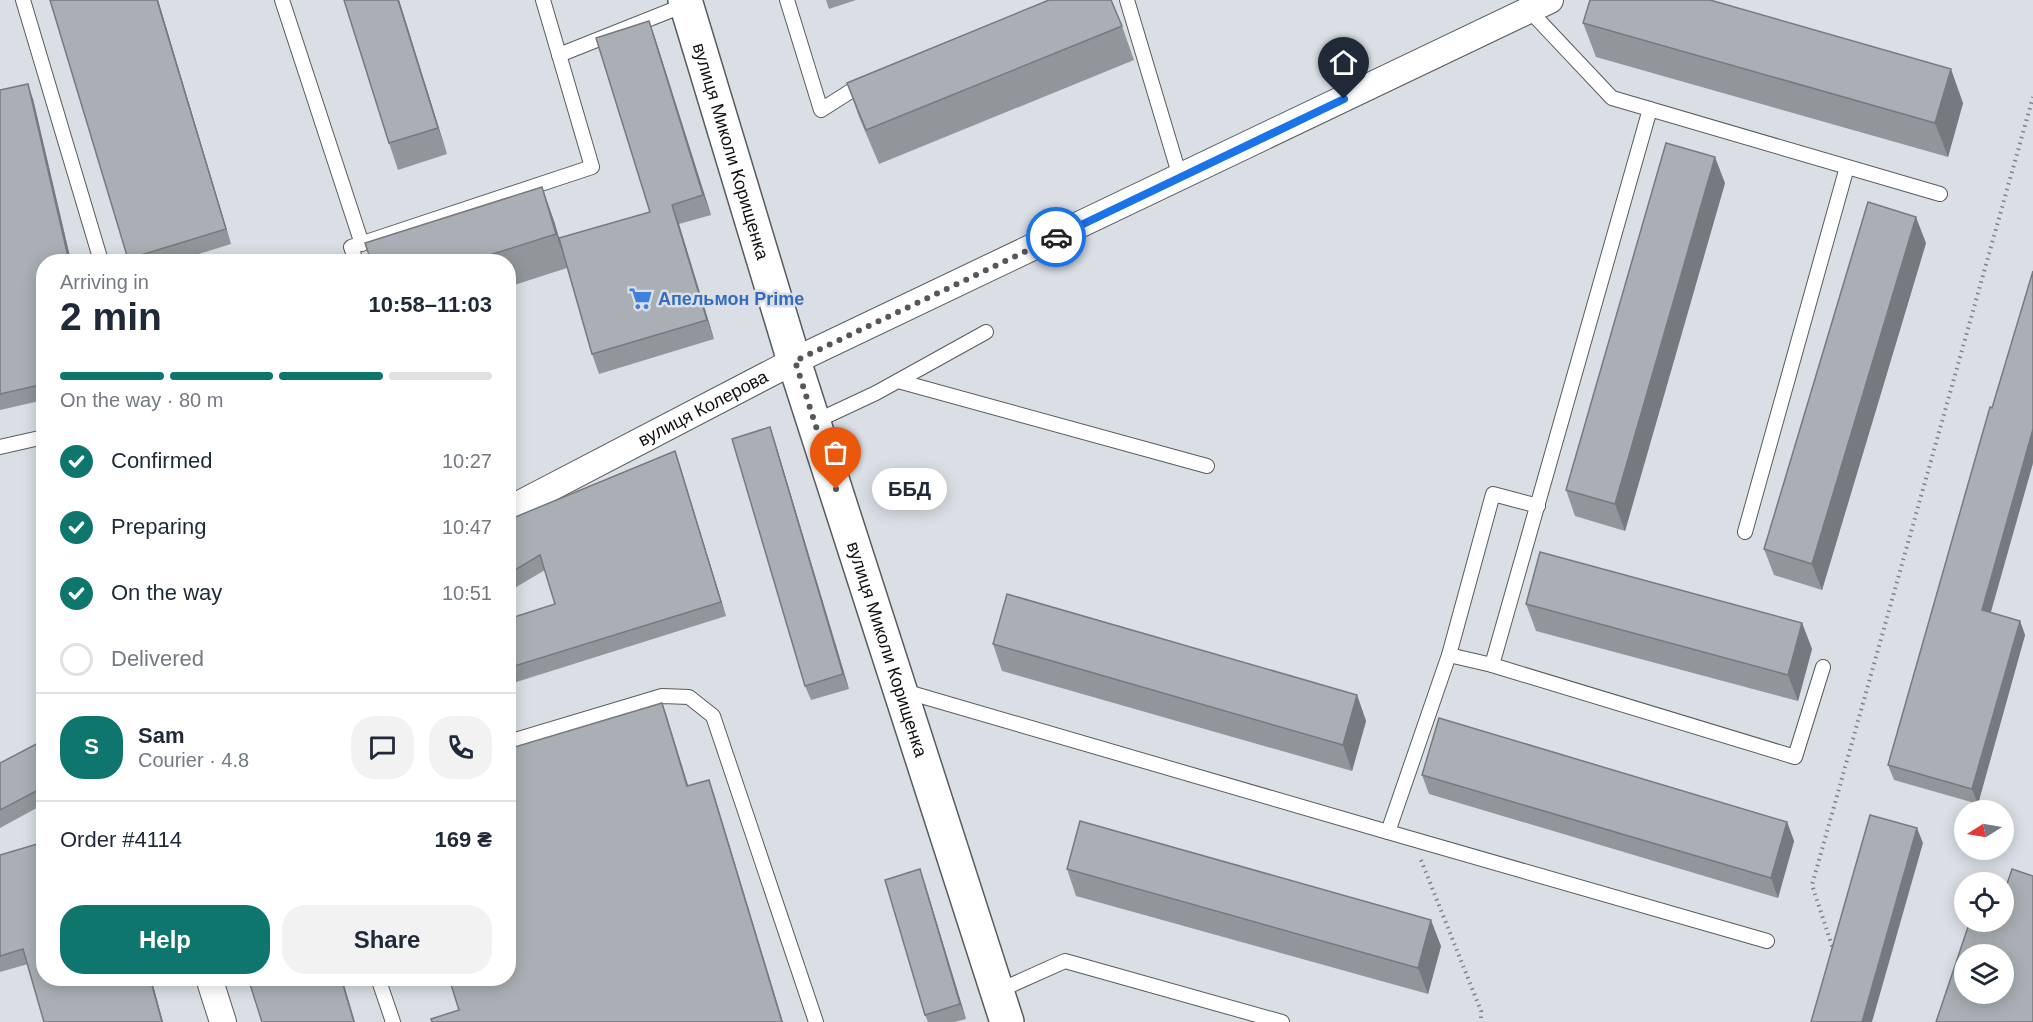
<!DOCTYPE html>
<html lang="en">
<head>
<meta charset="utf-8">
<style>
	:root { --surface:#fff; --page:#f2f2f3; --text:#1f2937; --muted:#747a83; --line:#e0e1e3; --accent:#0f766e }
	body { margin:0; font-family:Arial,sans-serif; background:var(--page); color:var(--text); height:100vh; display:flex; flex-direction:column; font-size:22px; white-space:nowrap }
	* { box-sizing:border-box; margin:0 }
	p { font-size:20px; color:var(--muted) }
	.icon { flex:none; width:33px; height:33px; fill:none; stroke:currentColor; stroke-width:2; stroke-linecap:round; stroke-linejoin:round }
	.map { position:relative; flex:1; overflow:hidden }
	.side { position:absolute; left:36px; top:254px; width:480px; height:732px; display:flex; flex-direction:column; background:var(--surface); border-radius:24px; box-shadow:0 3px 15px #0003 }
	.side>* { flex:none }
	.needle { width:39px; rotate:259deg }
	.controls { position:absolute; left:1954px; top:800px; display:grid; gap:12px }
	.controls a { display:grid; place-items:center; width:60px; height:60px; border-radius:50%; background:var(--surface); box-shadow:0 3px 15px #0003; font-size:30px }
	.pin { position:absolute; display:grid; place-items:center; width:51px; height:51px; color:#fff; margin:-62px -26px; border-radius:50% 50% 50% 0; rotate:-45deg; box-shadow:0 0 6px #0007 }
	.pin .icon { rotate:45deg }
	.courier { position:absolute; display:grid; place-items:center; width:60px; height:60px; margin:-30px; border:4px solid #1a73e8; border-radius:50%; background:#fff; color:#222; box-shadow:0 2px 8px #0007 }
	.bubble { position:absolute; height:42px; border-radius:21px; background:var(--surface); box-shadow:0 3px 15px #0003; font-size:20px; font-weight:700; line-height:42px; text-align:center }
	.headline em { font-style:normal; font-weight:700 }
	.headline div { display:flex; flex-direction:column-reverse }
	.headline { display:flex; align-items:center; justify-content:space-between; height:102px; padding:0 24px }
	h1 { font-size:39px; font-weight:700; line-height:45px }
	.bar { display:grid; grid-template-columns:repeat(4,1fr); gap:9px 6px; align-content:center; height:72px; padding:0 24px }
	.bar i { height:8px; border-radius:4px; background:var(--line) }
	.bar .selected { background:var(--accent) }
	.bar p { grid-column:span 4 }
	.line { display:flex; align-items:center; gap:15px; padding:0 24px; border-top:2px solid var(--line) }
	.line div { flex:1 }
	.round { display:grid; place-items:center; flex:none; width:63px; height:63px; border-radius:24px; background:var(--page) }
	ol { padding:0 24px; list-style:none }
	li { display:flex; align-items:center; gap:18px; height:66px }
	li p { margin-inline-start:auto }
	li .icon { padding:6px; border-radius:50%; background:var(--accent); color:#fff; stroke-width:4 }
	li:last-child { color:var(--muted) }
	li i { width:33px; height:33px; border:3px solid var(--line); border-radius:50% }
	.button { display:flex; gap:12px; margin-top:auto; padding:12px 24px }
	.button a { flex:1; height:69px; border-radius:24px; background:var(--accent); color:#fff; font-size:24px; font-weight:700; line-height:69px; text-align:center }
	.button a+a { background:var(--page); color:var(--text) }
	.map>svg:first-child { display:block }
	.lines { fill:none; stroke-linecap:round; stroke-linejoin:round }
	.service-casing { stroke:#575c61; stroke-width:16 }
	.minor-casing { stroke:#575c61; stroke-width:28 }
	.tertiary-casing { stroke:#575c61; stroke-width:36 }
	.path { stroke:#7e8285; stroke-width:4; stroke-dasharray:1.5 4.5; stroke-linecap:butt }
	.service { stroke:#fff; stroke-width:14 }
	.minor { stroke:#fff; stroke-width:26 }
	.tertiary { stroke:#fff; stroke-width:33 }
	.wall { fill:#91969b }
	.shaded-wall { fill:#767a7e }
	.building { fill:#a9afb4; stroke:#767a7e; stroke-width:1.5; fill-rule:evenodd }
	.done { stroke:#55585b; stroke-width:6; stroke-dasharray:0 10.8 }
	.route { stroke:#1a73e8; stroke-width:8 }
	.labels { text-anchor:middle; stroke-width:5; stroke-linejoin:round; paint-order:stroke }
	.street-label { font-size:18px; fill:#0e1011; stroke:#dadfe5 }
	.shop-label { font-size:18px; font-weight:bold; fill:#366cbe; stroke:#dadfe5; text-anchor:start }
</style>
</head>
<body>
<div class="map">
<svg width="2033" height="1022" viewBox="0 0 2033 1022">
	<rect width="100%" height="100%" fill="#dadfe5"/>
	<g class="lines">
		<defs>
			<g id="service">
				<path d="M 23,0 L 101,261"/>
				<path d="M 282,0 L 362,244"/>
				<path d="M 787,0 L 821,110 L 854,89 L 865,84"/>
				<path d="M 1127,0 L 1180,177"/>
				<path d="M 1529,10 L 1612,98 L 1940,194"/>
				<path d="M 559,55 L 687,4"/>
				<path d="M 1650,109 L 1492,665 L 1795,757 L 1823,667"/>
				<path d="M 356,261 L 351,247 L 592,167 L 543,0"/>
				<path d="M 898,381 L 1207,466"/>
				<path d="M 814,422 L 876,393 L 986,332"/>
				<path d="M 0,447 L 44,437"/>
				<path d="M 1745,532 L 1847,167"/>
				<path d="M 1449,655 L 1388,832 L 1767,941"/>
				<path d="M 1492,665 L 1449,655 L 1493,494 L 1538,506"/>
				<path d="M 904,691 L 1388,832"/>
				<path d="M 508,742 L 662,696 L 689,697 L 713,716 L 816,1022"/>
				<path d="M 378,978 L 393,1022"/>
				<path d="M 998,991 L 1065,961 L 1282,1022"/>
			</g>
			<g id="minor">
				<path id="s1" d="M 508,510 L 794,361 L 1550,0"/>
				<path d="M 209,978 L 223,1022"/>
			</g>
			<g id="tertiary">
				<path id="s2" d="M 685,0 L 794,361 L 1007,1022"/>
			</g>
		</defs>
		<use href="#service" class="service-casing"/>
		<use href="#minor" class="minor-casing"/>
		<use href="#tertiary" class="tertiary-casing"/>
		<g class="path">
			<path d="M 1421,860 L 1481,1011 L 1481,1022"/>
			<path d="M 1834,952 L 1812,885 L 2033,97"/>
		</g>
		<use href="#service" class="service"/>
		<use href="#minor" class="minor"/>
		<use href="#tertiary" class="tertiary"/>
	</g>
	<g class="wall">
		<path d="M 50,0 L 158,0 L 231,244 L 176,261 L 129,261 Z"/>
		<path d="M 344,0 L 399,0 L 447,154 L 398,170 L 389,143 Z"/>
		<path d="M 826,0 L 856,0 L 829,9 Z"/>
		<path d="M 649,21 L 656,41 L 711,215 L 679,224 L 714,339 L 599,374 L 592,354 L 567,268 L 508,287 L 508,261 L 371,261 L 542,187 L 554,221 L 559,238 L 650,212 Z"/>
		<path d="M 1583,23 L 1963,103 L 1948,157 L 1596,57 Z"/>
		<path d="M 1122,26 L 1134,60 L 879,164 L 859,117 L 847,83 Z"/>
		<path d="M 0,90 L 33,99 L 71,261 L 44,261 L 44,400 L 0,410 Z"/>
		<path d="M 1725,183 L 1625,531 L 1575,516 L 1566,490 Z"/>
		<path d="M 1926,243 L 1822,590 L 1774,575 L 1764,549 Z"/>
		<path d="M 775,442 L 849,689 L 811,700 L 805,686 Z"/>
		<path d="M 2033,463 L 1991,612 L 2020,621 L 2025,635 L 1978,804 L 1894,780 L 1888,765 Z"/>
		<path d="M 680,466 L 726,616 L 510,684 L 508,680 L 508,619 L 555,604 L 545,570 L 508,592 L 508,520 Z"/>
		<path d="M 1526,604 L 1802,623 L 1812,649 L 1798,701 L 1536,631 Z"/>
		<path d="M 993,644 L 1357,695 L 1366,721 L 1352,771 L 1002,671 Z"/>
		<path d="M 44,740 L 44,804 L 0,828 L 0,763 Z"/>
		<path d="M 1422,775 L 1787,822 L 1794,841 L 1778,898 L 1429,794 Z"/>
		<path d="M 0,855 L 151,978 L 163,1022 L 44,1022 L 28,964 L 0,972 Z"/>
		<path d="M 1067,869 L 1441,946 L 1428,994 L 1076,896 Z"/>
		<path d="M 925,884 L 966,1019 L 955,1022 L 928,1022 L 925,1015 Z"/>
	</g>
	<g class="shaded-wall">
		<path d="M 157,0 L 158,0 L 231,244 L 226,229 Z"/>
		<path d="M 398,0 L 399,0 L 447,154 L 438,128 Z"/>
		<path d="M 649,21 L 656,41 L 711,215 L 703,195 Z"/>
		<path d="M 1951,69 L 1963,103 L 1948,157 L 1935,123 Z"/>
		<path d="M 28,84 L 33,99 L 71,261 L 69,261 Z"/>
		<path d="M 1715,157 L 1725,183 L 1625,531 L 1615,504 Z"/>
		<path d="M 542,187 L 554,221 L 568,268 L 556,234 Z"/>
		<path d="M 672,205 L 679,224 L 714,339 L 707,320 Z"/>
		<path d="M 1916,217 L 1926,243 L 1822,590 L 1812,564 Z"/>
		<path d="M 770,427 L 775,442 L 849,689 L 843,674 Z"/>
		<path d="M 2033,429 L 2033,463 L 1987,625 L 1982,610 Z"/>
		<path d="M 675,451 L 680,466 L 726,616 L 721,602 Z"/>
		<path d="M 2020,621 L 2025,635 L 1978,804 L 1972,789 Z"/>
		<path d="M 1802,623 L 1812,649 L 1798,701 L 1788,675 Z"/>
		<path d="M 1357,695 L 1366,721 L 1352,771 L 1343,745 Z"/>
		<path d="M 662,703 L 667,717 L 693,801 L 687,786 Z"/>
		<path d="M 709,780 L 714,794 L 783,1022 L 782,1022 Z"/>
		<path d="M 1787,822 L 1794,841 L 1778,898 L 1771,878 Z"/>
		<path d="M 1917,828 L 1923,843 L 1872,1022 L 1862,1022 Z"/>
		<path d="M 920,869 L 925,884 L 966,1019 L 960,1004 Z"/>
		<path d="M 1431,920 L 1441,946 L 1428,994 L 1418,968 Z"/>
		<path d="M 150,978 L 151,978 L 163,1022 L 162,1022 Z"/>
		<path d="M 341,978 L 342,978 L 355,1022 L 354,1022 Z"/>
	</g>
	<g class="building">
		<path d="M 50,0 L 157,0 L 226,229 L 128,259 Z"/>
		<path d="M 344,0 L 398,0 L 438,128 L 389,143 Z"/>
		<path d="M 1049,0 L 1111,0 L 1122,26 L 866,130 L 847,83 Z"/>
		<path d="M 1590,0 L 1710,0 L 1951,69 L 1935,123 L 1583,23 Z"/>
		<path d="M 649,21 L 703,195 L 672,205 L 707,320 L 592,354 L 559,238 L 650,212 L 596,38 Z"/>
		<path d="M 28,84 L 69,261 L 44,261 L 44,384 L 0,394 L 0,90 Z"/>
		<path d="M 1666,143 L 1715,157 L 1615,504 L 1566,490 Z"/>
		<path d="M 542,187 L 556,234 L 471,261 L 371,261 L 365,243 Z"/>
		<path d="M 1868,202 L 1916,217 L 1812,564 L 1764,549 Z"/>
		<path d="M 2033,271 L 2033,429 L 1982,610 L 2020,621 L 1972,789 L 1888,765 L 1990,407 L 1992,408 Z"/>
		<path d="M 770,427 L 843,674 L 805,686 L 732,439 Z"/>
		<path d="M 675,451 L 721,602 L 508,668 L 508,619 L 555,604 L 540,555 L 508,574 L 508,520 Z"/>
		<path d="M 1540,552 L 1802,623 L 1788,675 L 1526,604 Z"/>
		<path d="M 1007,594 L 1357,695 L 1343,745 L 993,644 Z"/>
		<path d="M 662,703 L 687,786 L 709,780 L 782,1022 L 432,1022 L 431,1019 L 459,1010 L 449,978 L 508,978 L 508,749 Z"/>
		<path d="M 1439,718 L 1787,822 L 1771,878 L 1422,775 Z"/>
		<path d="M 44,740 L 44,787 L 0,810 L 0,763 Z"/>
		<path d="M 1870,815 L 1917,828 L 1862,1022 L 1811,1022 Z"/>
		<path d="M 1080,821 L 1431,920 L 1418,968 L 1067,869 Z"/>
		<path d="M 44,842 L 44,978 L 150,978 L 162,1022 L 44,1022 L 23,949 L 0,956 L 0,855 Z"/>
		<path d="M 920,869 L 960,1004 L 925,1015 L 885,880 Z"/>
		<path d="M 2012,869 L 2033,876 L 2033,1022 L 1936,1022 L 1970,921 L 2004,921 L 2004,893 ZM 1965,954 L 2004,954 L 2004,993 L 1965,993 Z"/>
		<path d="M 248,978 L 341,978 L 354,1022 L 262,1022 Z"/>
	</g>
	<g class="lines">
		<path class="done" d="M 836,489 L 795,361 L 1056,237"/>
		<path class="route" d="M 1056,237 L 1344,99"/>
	</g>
	<defs>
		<symbol id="supermarket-bare" viewBox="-9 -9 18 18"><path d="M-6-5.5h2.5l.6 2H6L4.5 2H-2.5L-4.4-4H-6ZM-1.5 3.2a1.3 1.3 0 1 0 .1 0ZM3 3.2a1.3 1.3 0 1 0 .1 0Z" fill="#3f7fe0" stroke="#dadfe5" stroke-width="2.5" paint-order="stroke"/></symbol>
	</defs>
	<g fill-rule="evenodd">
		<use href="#supermarket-bare" x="624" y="282" width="33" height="33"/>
	</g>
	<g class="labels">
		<g class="street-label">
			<text dy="6" stroke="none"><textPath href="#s2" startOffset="158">вулиця Миколи Корищенка</textPath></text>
			<text dy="6" stroke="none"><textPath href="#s1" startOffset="220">вулиця Колерова</textPath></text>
			<text dy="6" stroke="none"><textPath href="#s2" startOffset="680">вулиця Миколи Корищенка</textPath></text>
		</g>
		<g class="shop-label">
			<text x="658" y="305">Апельмон Prime</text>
		</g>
	</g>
</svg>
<div class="controls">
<a><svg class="needle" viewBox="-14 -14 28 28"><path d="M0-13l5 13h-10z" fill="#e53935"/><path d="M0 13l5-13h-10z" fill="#747a83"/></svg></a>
<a><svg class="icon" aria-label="locate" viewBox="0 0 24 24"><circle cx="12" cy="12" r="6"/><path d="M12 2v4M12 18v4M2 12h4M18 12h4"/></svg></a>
<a><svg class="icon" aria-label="layers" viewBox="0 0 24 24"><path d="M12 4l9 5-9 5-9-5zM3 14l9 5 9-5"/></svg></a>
</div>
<div class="pin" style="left:836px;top:489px;background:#ea580c"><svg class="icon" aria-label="bag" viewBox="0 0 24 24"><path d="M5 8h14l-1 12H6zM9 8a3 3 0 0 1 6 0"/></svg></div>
<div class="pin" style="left:1344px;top:99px;background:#1f2937"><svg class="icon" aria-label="home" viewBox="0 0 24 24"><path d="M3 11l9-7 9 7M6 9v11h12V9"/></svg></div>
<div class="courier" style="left:1056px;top:237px"><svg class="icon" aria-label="car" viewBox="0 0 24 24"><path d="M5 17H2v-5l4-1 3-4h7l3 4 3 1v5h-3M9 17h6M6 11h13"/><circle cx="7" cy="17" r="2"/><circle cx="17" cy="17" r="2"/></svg></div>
<div class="bubble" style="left:872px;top:468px;width:75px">ББД</div>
<section class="side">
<div class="headline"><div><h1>2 min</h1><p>Arriving in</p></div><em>10:58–11:03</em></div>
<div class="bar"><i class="selected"></i><i class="selected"></i><i class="selected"></i><i></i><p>On the way · 80 m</p></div>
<ol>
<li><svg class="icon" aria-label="check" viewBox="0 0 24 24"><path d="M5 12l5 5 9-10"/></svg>Confirmed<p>10:27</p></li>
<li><svg class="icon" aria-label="check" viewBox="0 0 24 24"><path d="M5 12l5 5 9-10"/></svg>Preparing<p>10:47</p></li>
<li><svg class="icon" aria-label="check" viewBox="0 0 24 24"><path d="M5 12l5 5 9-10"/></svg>On the way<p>10:51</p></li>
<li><i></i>Delivered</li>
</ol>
<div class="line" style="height:108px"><b class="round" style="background:var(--accent);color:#fff">S</b><div><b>Sam</b><p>Courier · 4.8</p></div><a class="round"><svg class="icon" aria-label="chat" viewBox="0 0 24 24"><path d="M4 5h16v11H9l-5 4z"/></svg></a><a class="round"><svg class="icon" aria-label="phone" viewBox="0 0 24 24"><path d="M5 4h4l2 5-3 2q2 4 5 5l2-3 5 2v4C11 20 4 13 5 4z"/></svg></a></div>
<div class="line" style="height:78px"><div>Order #4114</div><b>169 ₴</b></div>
<div class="button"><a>Help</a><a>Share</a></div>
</section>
</div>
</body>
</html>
